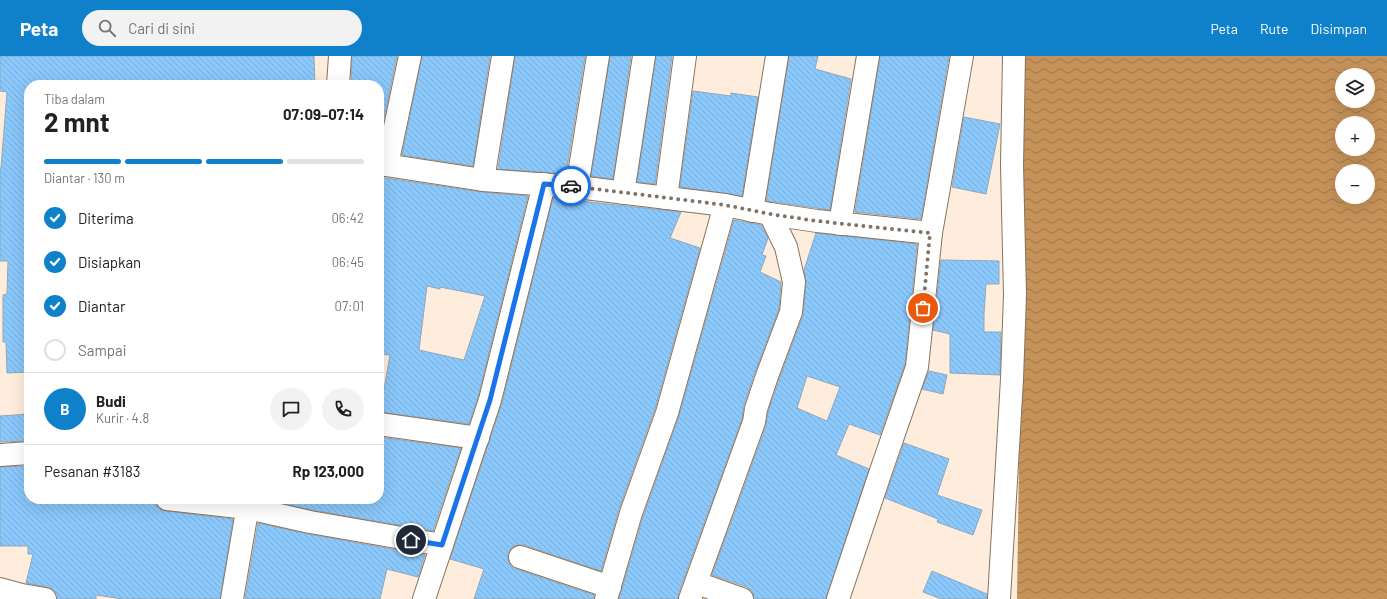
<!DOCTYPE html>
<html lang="id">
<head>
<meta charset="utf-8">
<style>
	:root { --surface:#fff; --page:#f2f2f2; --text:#202124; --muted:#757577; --line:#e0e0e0; --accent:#0e81ca }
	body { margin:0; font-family:Barlow,sans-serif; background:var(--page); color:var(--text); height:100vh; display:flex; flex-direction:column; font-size:15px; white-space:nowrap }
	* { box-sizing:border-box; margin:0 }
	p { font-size:13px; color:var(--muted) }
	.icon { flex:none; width:22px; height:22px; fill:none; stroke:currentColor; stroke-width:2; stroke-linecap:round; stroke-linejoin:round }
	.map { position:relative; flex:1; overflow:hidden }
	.panel { position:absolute; left:24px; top:24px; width:360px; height:424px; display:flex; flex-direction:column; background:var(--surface); border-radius:16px; box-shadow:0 4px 16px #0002 }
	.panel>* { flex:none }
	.tools { position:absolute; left:1335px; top:12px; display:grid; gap:8px }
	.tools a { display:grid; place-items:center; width:40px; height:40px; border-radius:50%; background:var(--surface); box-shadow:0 4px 16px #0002; font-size:20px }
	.pin { position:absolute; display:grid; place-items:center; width:34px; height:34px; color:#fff; margin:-17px; border:2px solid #fff; border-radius:50%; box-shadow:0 1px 4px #0007 }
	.courier { position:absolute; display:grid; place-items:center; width:40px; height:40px; margin:-20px; border:3px solid #1a73e8; border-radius:50%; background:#fff; color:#222; box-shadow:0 1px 5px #0007 }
	.overview em { font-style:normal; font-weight:700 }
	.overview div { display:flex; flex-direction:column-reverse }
	.overview { display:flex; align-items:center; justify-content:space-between; height:68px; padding:0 20px }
	h1 { font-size:26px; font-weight:700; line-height:30px }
	.bar { display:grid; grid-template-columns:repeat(4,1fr); gap:6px 4px; align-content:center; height:48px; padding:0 20px }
	.bar i { height:5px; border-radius:3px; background:var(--line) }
	.bar .selected { background:var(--accent) }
	.bar p { grid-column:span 4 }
	.line { display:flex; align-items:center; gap:10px; padding:0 20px; border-top:1px solid var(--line) }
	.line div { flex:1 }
	.round { display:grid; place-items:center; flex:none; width:42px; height:42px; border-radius:21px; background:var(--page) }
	ol { padding:0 20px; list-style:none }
	li { display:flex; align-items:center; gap:12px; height:44px }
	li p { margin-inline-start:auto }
	li .icon { padding:4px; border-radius:50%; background:var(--accent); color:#fff; stroke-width:4 }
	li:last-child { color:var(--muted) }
	li i { width:22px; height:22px; border:2px solid var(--line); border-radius:50% }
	header { display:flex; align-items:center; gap:24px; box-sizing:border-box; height:56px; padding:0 20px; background:var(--accent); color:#fff }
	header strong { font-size:19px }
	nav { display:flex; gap:22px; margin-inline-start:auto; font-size:14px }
	.search { width:280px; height:36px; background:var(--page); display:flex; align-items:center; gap:10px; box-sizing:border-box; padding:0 14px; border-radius:22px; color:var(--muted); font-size:15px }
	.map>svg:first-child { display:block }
	.water { fill:url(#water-waves); fill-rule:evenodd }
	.building { fill:url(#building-back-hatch); stroke:#91a7ba; fill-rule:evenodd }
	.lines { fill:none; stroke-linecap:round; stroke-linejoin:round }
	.minor-casing { stroke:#867460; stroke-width:24 }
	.minor { stroke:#fff; stroke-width:22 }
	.done { stroke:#807469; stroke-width:4; stroke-dasharray:0 7.2 }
	.route { stroke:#1a73e8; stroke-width:5 }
</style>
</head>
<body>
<header>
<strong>Peta</strong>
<div class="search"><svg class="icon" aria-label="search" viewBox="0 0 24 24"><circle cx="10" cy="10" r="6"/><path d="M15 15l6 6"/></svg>Cari di sini</div>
<nav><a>Peta</a><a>Rute</a><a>Disimpan</a></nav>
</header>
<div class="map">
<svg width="1387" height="543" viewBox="0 0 1387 543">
	<defs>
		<pattern id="water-waves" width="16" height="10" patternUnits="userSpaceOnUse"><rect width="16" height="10" fill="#c59259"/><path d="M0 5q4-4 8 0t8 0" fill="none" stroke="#a1784a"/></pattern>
		<pattern id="building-back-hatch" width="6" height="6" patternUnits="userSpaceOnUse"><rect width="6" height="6" fill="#8bc8fb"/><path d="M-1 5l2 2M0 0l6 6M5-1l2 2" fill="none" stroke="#79acd7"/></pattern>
	</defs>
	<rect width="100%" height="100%" fill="#feeddc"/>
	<path class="water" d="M 1025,0 L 1387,0 L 1387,543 L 1017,543 ZM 1342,19 L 1368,19 L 1368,45 L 1342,45 ZM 1342,67 L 1368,67 L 1368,93 L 1342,93 ZM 1342,115 L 1368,115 L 1368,141 L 1342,141 Z"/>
	<g class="building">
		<path d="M 0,0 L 314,0 L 315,29 L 29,29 L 29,316 L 7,317 L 6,286 L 3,286 L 3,239 L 7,238 L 8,205 L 0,205 L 0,112 L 1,112 L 7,36 L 0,35 Z"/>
		<path d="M 352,0 L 397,0 L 379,86 L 379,29 L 351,29 Z"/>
		<path d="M 422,0 L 490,0 L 473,110 L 402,99 Z"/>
		<path d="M 515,0 L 585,0 L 566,118 L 498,113 Z"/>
		<path d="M 610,0 L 631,0 L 613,123 L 591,120 Z"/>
		<path d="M 656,0 L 672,0 L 655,128 L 637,126 Z"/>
		<path d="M 789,0 L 818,0 L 815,13 L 851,23 L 830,154 L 766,145 Z"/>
		<path d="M 880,0 L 949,0 L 921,163 L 855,156 Z"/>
		<path d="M 693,35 L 731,40 L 731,37 L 758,41 L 742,140 L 680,131 Z"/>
		<path d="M 964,61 L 1000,68 L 986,138 L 952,131 Z"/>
		<path d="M 379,121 L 481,136 L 528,140 L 478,341 L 469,368 L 380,356 L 390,299 L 379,298 ZM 427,230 L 440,233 L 440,231 L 485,240 L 464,304 L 419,294 Z"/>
		<path d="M 553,142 L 681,156 L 670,182 L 700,192 L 655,353 L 619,453 L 601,515 L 524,489 L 518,489 L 512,491 L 508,497 L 508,504 L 511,510 L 516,513 L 594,539 L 594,543 L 474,543 L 484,513 L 450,503 L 502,347 Z"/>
		<path d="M 734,164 L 761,169 L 768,182 L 762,199 L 766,200 L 760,216 L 781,226 L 779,253 L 755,316 L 744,349 L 742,363 L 678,539 L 678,543 L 619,543 L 643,461 L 679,360 Z"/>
		<path d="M 816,177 L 917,188 L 905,308 L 880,379 L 849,368 L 836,399 L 869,413 L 826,543 L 754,543 L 752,535 L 747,531 L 712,519 L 766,370 L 768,356 L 779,324 L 803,260 L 806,227 L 804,214 ZM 807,320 L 840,331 L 827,365 L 797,352 Z"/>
		<path d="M 941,204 L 999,205 L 999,228 L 986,228 L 984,258 L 984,276 L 1001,276 L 1000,319 L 950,317 L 950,278 L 933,274 Z"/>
		<path d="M 929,315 L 947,319 L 943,338 L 922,333 Z"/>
		<path d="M 29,358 L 29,385 L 0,386 L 0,360 Z"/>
		<path d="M 379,381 L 461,392 L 433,475 L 312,454 L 276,446 L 276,443 L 379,443 Z"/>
		<path d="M 904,387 L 949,403 L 937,439 L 982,454 L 973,479 L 937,466 L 938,463 L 885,442 Z"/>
		<path d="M 29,410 L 29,443 L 155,443 L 156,448 L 159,453 L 165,455 L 233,463 L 220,543 L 123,543 L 96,539 L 96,543 L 57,543 L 57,538 L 53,533 L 47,531 L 26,527 L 33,498 L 28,498 L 28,490 L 0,490 L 0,411 Z"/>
		<path d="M 258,467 L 308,478 L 425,499 L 418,521 L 387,513 L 380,543 L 245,543 Z"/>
		<path d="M 932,515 L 987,538 L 987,543 L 941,543 L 923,536 Z"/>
	</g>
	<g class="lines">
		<defs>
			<g id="minor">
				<path d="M 338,29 L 340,0"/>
				<path d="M 379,108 L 483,124 L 577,131 L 725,149 L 770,158 L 817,165 L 931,177"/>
				<path d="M 387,109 L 410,0"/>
				<path d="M 483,124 L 503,0"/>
				<path d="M 577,131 L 598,0"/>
				<path d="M 623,137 L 644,0"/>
				<path d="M 666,142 L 685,0"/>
				<path d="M 752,155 L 777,0"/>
				<path d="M 840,168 L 868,0"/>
				<path d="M 379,368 L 478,382"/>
				<path d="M 0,399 L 29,397"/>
				<path d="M 167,443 L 248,452 L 310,466 L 442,489"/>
				<path d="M 520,501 L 610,531"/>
				<path d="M 697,527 L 742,543"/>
				<path d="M 0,533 L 22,539 L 45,543"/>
				<path d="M 232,543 L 249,443"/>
				<path d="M 424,543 L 490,344 L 544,128"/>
				<path d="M 606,543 L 631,457 L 667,357 L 725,149"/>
				<path d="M 690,543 L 754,366 L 756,353 L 767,320 L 791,256 L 794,226 L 786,191 L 770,158"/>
				<path d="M 838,543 L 882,412 L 917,311 L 931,177 L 962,0"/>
				<path d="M 999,543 L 1012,323 L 1015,239 L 1012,109 L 1014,0"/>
			</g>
		</defs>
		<use href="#minor" class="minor-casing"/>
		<use href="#minor" class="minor"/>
	</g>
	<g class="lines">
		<path class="done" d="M 571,130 L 725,149 L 770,158 L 817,165 L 930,177 L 923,252"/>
		<path class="route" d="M 411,484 L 442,489 L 490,344 L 544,128 L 571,130"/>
	</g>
</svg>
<div class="tools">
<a><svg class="icon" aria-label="layers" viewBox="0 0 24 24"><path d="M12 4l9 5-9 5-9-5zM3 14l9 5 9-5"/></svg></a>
<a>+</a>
<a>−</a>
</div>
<div class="pin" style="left:923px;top:252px;background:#ea580c"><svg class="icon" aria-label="bag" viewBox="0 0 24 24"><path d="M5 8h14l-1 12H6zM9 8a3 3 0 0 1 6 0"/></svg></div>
<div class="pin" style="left:411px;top:484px;background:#1f2937"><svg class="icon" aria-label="home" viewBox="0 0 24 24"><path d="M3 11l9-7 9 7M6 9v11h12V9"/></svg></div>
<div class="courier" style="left:571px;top:130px"><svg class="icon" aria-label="car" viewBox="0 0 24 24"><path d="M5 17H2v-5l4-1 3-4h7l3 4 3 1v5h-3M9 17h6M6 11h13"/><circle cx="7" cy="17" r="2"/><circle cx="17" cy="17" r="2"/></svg></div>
<section class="panel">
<div class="overview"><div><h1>2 mnt</h1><p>Tiba dalam</p></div><em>07:09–07:14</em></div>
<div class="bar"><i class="selected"></i><i class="selected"></i><i class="selected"></i><i></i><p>Diantar · 130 m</p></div>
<ol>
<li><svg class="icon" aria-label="check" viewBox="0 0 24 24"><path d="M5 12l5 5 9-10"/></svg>Diterima<p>06:42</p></li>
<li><svg class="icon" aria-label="check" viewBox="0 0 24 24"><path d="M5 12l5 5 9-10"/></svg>Disiapkan<p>06:45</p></li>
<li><svg class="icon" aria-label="check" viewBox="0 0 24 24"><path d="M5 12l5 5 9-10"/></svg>Diantar<p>07:01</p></li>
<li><i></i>Sampai</li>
</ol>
<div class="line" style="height:72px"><b class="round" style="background:var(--accent);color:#fff">B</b><div><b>Budi</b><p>Kurir · 4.8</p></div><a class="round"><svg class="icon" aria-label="chat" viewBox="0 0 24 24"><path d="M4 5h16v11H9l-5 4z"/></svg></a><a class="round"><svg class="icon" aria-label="phone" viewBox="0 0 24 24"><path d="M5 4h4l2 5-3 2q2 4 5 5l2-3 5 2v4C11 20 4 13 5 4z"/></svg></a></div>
<div class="line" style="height:52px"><div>Pesanan #3183</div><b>Rp 123,000</b></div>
</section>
</div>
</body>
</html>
